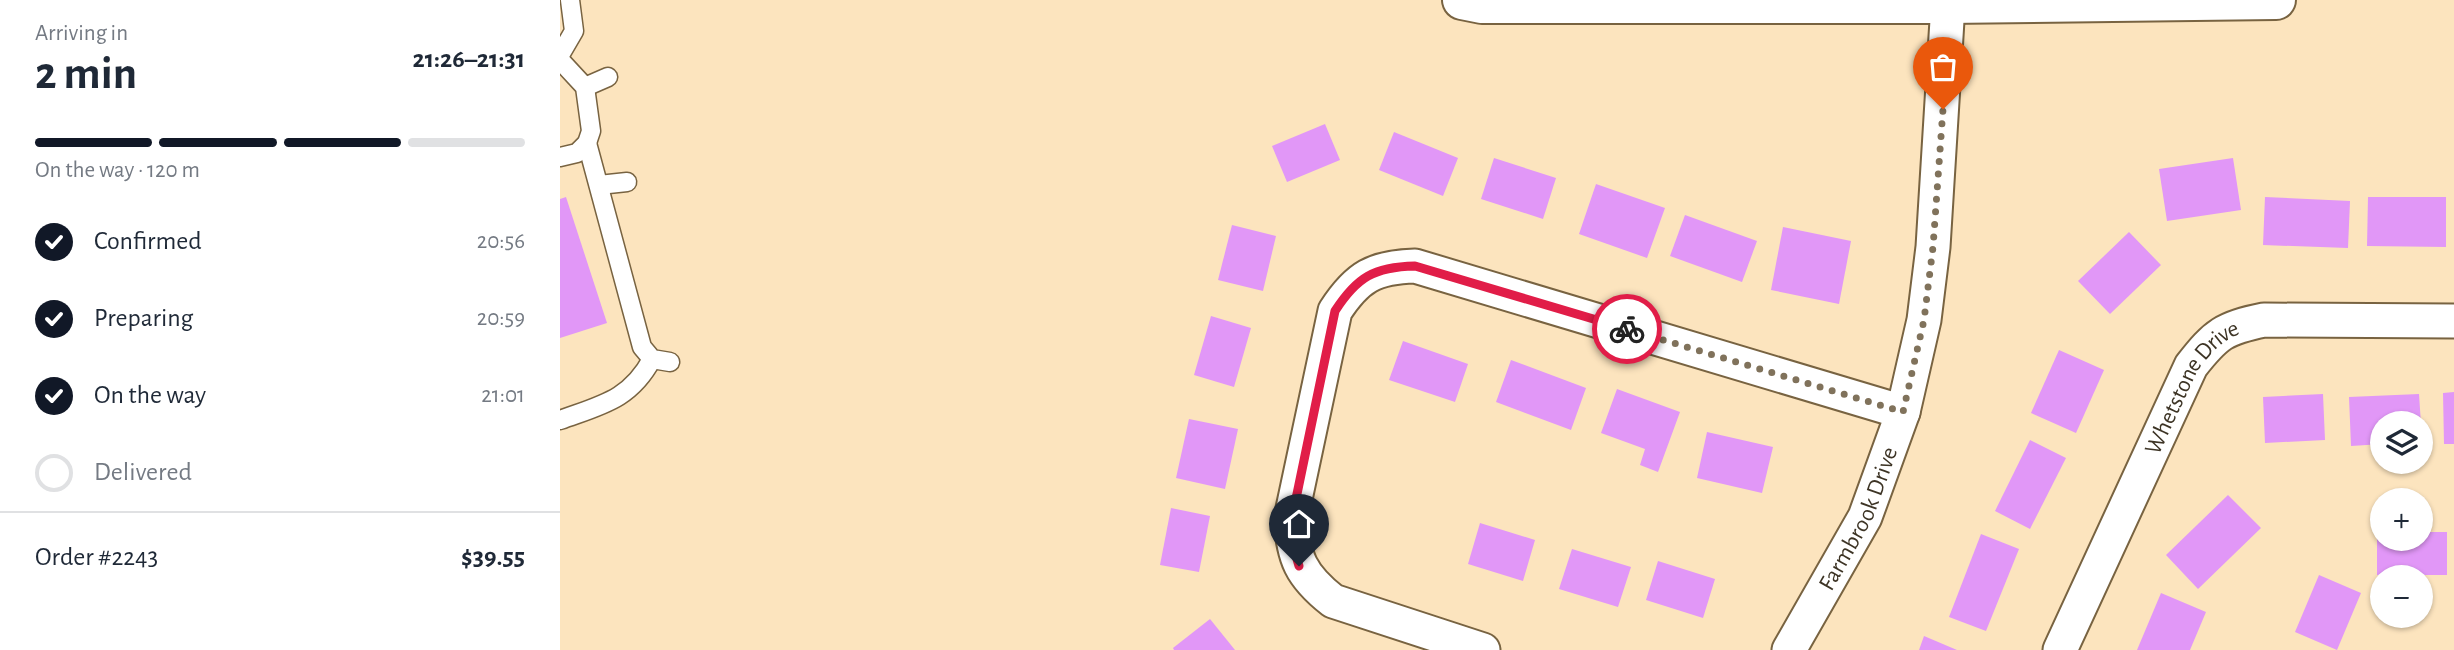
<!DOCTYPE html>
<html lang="en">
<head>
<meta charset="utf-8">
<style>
	:root { --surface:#fff; --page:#f2f2f3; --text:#1f2937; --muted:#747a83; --line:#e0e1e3; --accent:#111827 }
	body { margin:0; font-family:"Alegreya Sans",sans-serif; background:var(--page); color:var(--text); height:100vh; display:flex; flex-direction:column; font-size:26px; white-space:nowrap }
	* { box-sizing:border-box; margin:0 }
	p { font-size:23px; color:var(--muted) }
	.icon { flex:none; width:38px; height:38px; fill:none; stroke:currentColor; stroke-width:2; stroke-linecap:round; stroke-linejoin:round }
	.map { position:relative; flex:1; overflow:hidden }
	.panel { display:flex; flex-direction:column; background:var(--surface); width:560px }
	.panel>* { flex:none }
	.tools { position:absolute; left:1810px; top:411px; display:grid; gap:14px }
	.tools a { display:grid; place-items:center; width:63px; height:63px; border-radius:50%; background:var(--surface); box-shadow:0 2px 5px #0004; font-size:35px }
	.pin { position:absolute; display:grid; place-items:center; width:60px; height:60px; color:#fff; margin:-72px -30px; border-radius:50% 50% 50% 0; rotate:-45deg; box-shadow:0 0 7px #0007 }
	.pin .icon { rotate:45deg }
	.courier { position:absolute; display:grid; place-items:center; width:70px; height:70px; margin:-35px; border:5px solid #e11d48; border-radius:50%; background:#fff; color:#222; box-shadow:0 2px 9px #0007 }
	.summary em { font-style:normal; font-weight:700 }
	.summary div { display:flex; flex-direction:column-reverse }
	.summary { display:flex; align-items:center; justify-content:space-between; height:119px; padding:0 35px }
	h1 { font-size:46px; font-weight:700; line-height:52px }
	.bar { display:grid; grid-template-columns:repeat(4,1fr); gap:10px 7px; align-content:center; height:84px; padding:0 35px }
	.bar i { height:9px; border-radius:5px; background:var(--line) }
	.bar .current { background:var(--accent) }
	.bar p { grid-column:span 4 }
	.line { display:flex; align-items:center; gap:18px; padding:0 35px; border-top:2px solid var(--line) }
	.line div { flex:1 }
	ol { padding:0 35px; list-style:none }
	li { display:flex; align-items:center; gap:21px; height:77px }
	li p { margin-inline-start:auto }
	li .icon { padding:7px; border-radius:50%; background:var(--accent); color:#fff; stroke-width:4 }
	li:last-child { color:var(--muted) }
	li i { width:38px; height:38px; border:4px solid var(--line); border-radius:50% }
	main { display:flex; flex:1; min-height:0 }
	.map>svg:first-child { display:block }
	.building { fill:#e197f7 }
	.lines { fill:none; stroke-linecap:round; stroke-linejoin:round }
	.service-casing { stroke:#786341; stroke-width:21 }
	.minor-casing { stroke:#786341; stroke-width:37 }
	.secondary-casing { stroke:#786341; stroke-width:42 }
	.service { stroke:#fff; stroke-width:18 }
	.minor { stroke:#fff; stroke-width:33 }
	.secondary { stroke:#fff; stroke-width:38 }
	.done { stroke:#80725b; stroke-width:7; stroke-dasharray:0 12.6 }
	.route { stroke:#e11d48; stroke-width:9 }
	.labels { text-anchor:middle; stroke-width:7; stroke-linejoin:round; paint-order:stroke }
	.street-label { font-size:24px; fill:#3d3425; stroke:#fdf3e5 }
</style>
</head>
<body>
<main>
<section class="panel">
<div class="summary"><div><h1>2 min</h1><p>Arriving in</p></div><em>21:26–21:31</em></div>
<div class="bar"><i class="current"></i><i class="current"></i><i class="current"></i><i></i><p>On the way · 120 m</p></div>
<ol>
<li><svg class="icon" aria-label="check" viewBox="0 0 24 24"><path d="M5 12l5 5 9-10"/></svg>Confirmed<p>20:56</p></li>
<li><svg class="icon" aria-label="check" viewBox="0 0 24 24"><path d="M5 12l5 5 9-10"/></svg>Preparing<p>20:59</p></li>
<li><svg class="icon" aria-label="check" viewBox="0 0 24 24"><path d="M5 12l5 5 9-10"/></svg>On the way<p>21:01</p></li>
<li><i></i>Delivered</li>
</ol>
<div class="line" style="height:91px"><div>Order #2243</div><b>$39.55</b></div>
</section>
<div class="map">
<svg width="1894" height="650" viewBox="0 0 1894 650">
	<rect width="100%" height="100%" fill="#fce4be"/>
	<g class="building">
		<path d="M 765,124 L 780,160 L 727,182 L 712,146 Z"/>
		<path d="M 834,132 L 898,158 L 883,196 L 819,170 Z"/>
		<path d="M 934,158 L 996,178 L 983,219 L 921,199 Z"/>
		<path d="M 1673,158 L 1681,210 L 1607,221 L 1599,169 Z"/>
		<path d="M 1036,184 L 1105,208 L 1087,258 L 1019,234 Z"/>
		<path d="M 6,197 L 47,323 L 0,338 L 0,199 Z"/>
		<path d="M 1705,197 L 1790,201 L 1788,248 L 1703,245 Z"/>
		<path d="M 1808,197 L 1886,197 L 1886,247 L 1807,246 Z"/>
		<path d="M 1125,215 L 1197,241 L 1182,282 L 1110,256 Z"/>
		<path d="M 672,225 L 716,236 L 703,291 L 658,280 Z"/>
		<path d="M 1223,227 L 1291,241 L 1279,304 L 1211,290 Z"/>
		<path d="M 1569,232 L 1601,265 L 1550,314 L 1518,281 Z"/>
		<path d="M 651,316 L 691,328 L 674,387 L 634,375 Z"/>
		<path d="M 843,341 L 908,364 L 895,402 L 829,380 Z"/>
		<path d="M 1499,350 L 1544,370 L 1516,433 L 1471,413 Z"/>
		<path d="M 951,360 L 1026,388 L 1011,430 L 936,402 Z"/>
		<path d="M 1057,389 L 1120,412 L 1098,472 L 1080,465 L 1085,449 L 1041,433 Z"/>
		<path d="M 1894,392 L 1894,444 L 1884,444 L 1883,393 Z"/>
		<path d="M 1763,394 L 1765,440 L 1705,443 L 1703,397 Z"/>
		<path d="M 1859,394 L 1861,424 L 1822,424 L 1822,444 L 1791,446 L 1789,397 Z"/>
		<path d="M 629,419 L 678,429 L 665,489 L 616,478 Z"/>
		<path d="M 1147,432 L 1213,447 L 1202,493 L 1137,478 Z"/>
		<path d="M 1470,440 L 1506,458 L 1470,529 L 1435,511 Z"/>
		<path d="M 1668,495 L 1701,528 L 1638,589 L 1606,555 Z"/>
		<path d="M 611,508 L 650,516 L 639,572 L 600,565 Z"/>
		<path d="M 920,523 L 975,540 L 963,581 L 908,564 Z"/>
		<path d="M 1817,532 L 1822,532 L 1822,539 L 1860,539 L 1860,532 L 1887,532 L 1887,575 L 1817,575 Z"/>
		<path d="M 1421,534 L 1459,549 L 1426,631 L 1389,617 Z"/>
		<path d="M 1012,549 L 1071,567 L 1058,607 L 999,589 Z"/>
		<path d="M 1098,561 L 1155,579 L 1143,618 L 1086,600 Z"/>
		<path d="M 1759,575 L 1801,593 L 1777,650 L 1735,632 Z"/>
		<path d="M 1601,593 L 1646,612 L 1630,650 L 1577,650 Z"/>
		<path d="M 650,619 L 675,650 L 614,650 L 613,648 Z"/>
		<path d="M 1364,636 L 1397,650 L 1359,650 Z"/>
	</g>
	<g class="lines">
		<defs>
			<g id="service">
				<path d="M 0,55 L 14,31 L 10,0"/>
				<path d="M 0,60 L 25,87 L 31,131 L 27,143 L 17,153 L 0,157"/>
				<path d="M 25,87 L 48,77"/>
				<path d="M 27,143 L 82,347 L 92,359 L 110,362"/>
				<path d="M 39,185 L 67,182"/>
				<path d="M 0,420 C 41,405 70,400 92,359"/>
			</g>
			<g id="minor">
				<path d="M 923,650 L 773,601 C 741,576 733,558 731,518 L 775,311 C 797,277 814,267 855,266 L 1343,412"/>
				<path id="s1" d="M 1229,650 L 1305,517 L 1343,412 L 1364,320 L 1373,247 L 1388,4"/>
				<path id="s2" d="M 1500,650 L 1631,366 C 1656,334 1664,328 1704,320 L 1894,321"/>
			</g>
			<path id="secondary" d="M 902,0 L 922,4 L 1388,4 L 1716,0"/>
		</defs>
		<use href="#service" class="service-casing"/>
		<use href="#minor" class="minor-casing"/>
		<use href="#secondary" class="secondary-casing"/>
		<use href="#service" class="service"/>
		<use href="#minor" class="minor"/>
		<use href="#secondary" class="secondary"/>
	</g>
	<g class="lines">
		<path class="done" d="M 1067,329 L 1343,412 L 1364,320 L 1373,247 L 1383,109"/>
		<path class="route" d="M 739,566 L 732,542 L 732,518 L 775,311 C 797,277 814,267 855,266 L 1067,329"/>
	</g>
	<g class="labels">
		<g class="street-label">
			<text dy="8" stroke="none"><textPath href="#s2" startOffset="296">Whetstone Drive</textPath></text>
			<text dy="8" stroke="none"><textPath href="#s1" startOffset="149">Farmbrook Drive</textPath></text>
		</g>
	</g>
</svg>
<div class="tools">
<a><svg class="icon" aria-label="layers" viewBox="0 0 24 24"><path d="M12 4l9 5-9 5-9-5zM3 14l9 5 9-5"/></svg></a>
<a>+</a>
<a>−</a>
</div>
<div class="pin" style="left:1383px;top:109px;background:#ea580c"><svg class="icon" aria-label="bag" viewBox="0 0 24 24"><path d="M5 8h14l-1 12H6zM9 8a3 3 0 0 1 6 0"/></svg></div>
<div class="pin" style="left:739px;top:566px;background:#1f2937"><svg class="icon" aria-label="home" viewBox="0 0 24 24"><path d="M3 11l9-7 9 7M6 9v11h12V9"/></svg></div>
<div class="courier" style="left:1067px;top:329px"><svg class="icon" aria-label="bike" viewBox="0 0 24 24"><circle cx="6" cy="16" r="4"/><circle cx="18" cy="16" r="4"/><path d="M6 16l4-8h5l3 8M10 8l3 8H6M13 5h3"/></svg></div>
</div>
</main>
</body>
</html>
